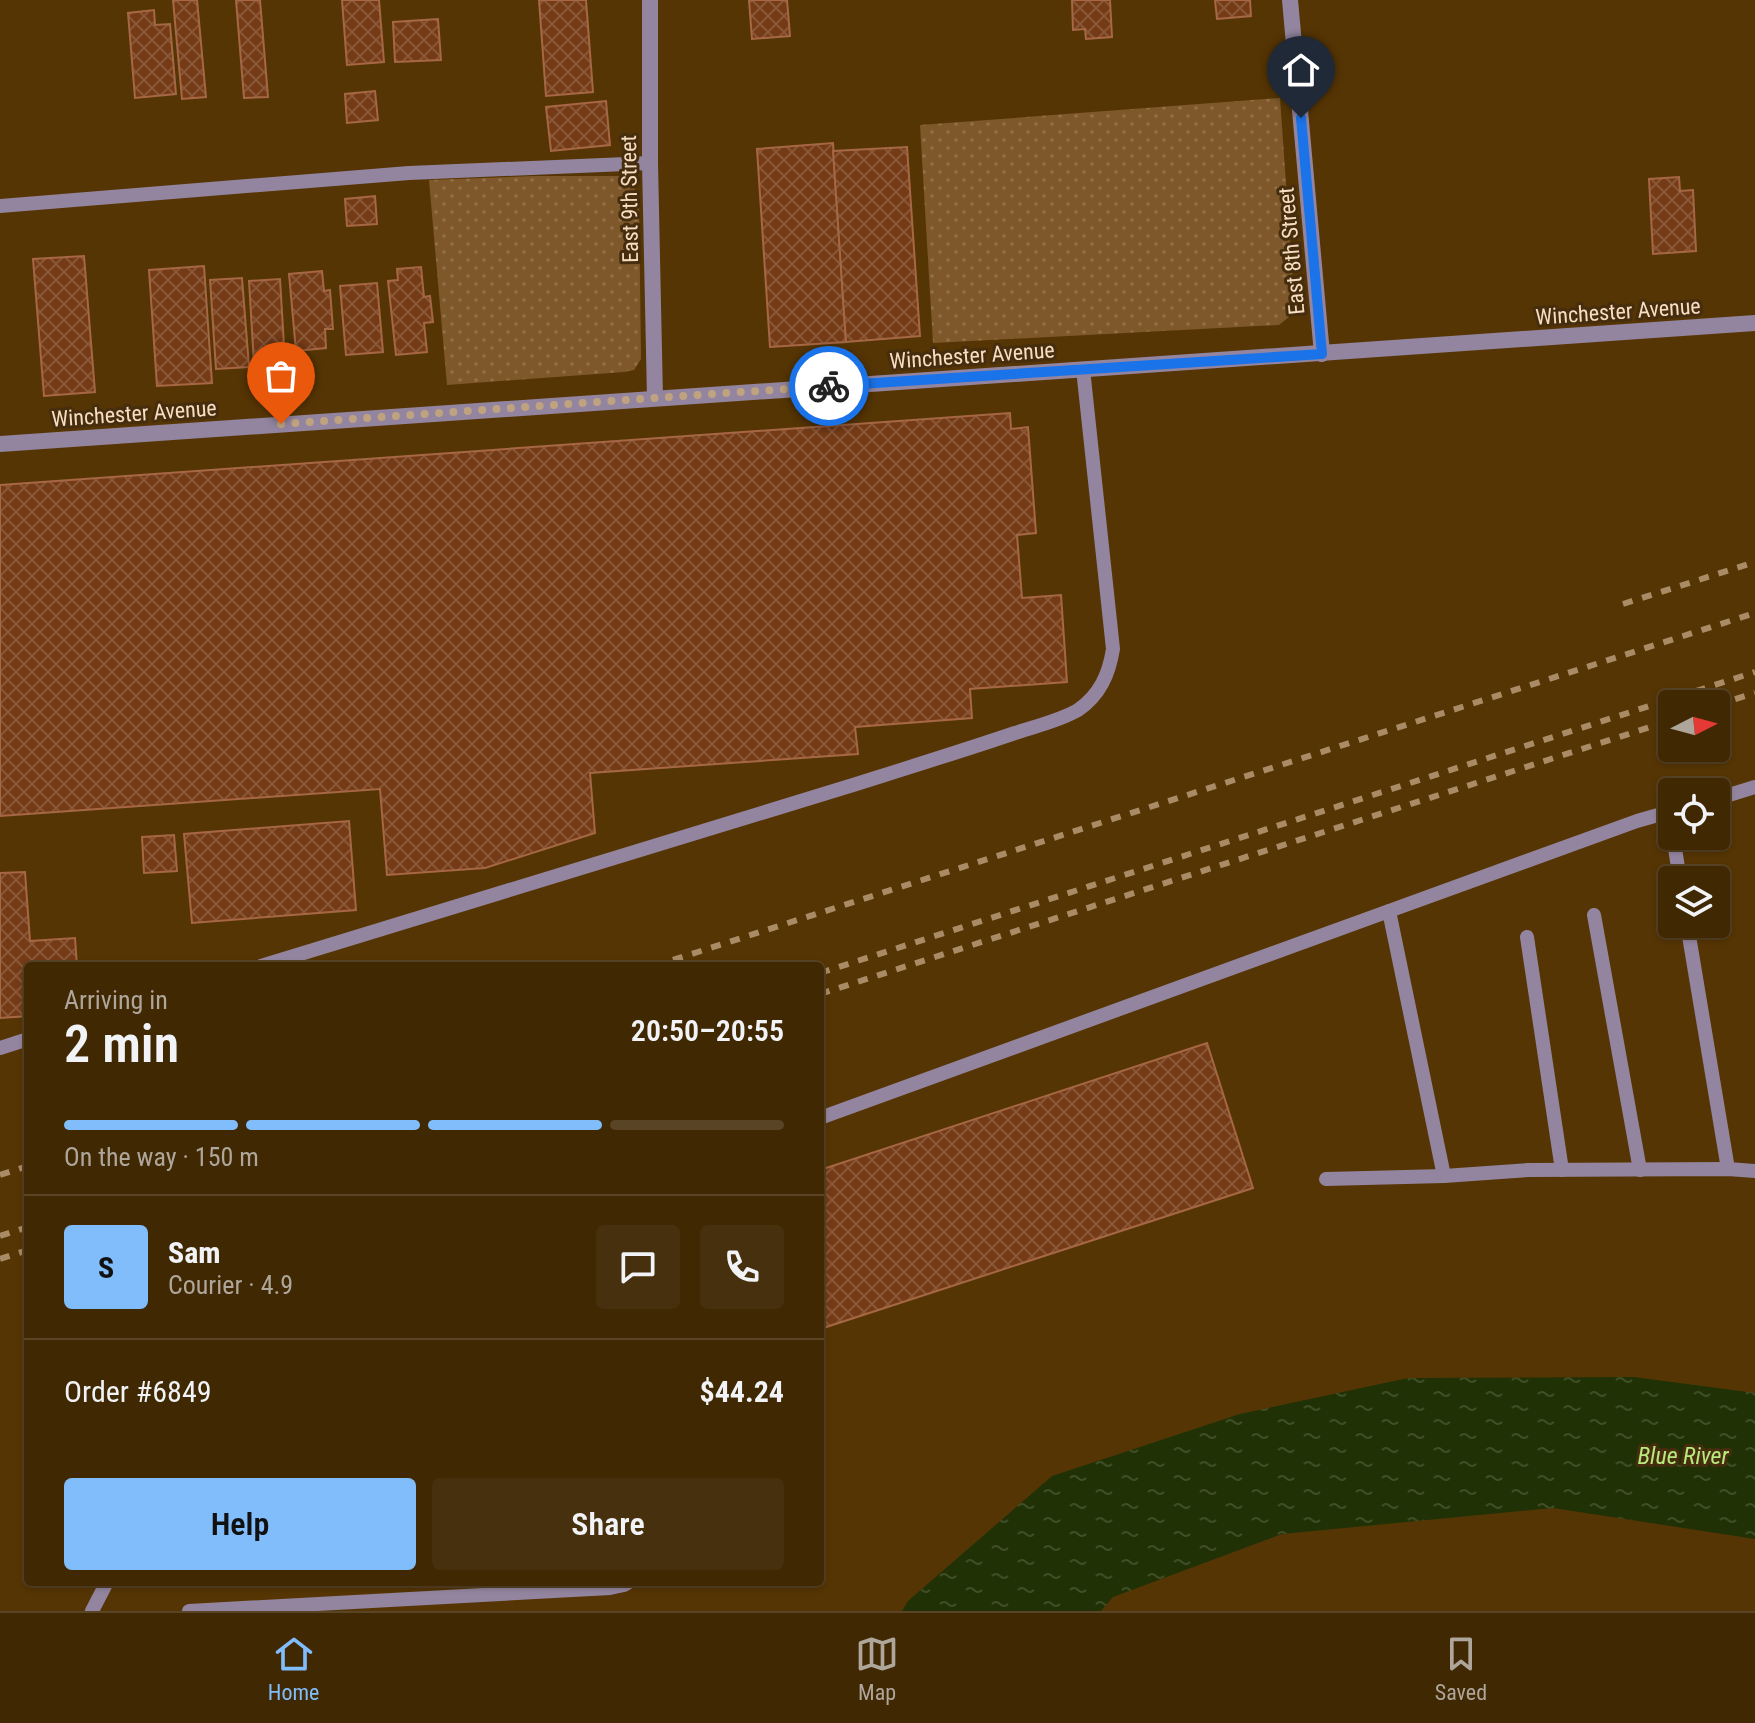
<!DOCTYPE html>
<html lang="en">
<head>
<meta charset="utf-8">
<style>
	:root { --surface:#402803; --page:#47300d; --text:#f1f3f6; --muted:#aea69a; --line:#594425; --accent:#80bdfa }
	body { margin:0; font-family:"Roboto Condensed",sans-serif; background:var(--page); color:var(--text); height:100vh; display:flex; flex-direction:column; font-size:30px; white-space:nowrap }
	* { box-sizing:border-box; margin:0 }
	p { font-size:26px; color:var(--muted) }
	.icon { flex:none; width:44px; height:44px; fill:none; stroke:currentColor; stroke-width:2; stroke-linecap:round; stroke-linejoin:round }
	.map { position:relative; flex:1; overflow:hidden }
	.details { position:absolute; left:24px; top:962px; width:800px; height:624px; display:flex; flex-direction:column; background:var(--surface); border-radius:8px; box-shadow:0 2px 6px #0004,0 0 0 2px var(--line) }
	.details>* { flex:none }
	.needle { width:52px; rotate:84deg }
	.fabs { position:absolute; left:1658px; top:690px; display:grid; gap:16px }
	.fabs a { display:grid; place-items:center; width:72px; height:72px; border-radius:8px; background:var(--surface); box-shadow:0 2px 6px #0004,0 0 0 2px var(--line); font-size:40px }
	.pin { position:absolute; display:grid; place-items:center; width:68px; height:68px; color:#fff; margin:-82px -34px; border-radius:50% 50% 50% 0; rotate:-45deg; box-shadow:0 0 8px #0007 }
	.pin .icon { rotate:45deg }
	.courier { position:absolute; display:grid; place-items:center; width:80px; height:80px; margin:-40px; border:6px solid #1a73e8; border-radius:50%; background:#fff; color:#222; box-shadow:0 2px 10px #0007 }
	.head em { font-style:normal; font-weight:600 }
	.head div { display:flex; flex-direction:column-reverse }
	.head { display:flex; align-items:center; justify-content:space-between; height:136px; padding:0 40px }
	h1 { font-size:52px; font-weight:600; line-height:60px }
	.bar { display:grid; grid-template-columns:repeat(4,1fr); gap:12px 8px; align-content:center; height:96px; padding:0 40px }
	.bar i { height:10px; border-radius:6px; background:var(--line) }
	.bar .active { background:var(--accent) }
	.bar p { grid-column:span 4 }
	.line { display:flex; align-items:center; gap:20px; padding:0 40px; border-top:2px solid var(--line) }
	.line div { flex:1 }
	.round { display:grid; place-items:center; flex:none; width:84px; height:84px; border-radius:8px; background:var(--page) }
	.cta { display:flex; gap:16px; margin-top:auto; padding:16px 40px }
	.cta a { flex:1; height:92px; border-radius:8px; background:var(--accent); color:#111; font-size:32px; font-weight:600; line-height:92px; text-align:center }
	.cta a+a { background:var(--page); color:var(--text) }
	.tabs { display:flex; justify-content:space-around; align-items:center; height:112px; border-top:2px solid var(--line); background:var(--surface); font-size:22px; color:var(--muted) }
	.tabs a { display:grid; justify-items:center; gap:4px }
	.tabs .active { color:var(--accent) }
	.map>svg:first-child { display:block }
	.green { fill:url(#green-dots) }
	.water { fill:url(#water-ripples) }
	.building { fill:url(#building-cross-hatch); stroke:#a66744; stroke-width:2 }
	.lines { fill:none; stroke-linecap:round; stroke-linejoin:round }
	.service { stroke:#93859f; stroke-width:14 }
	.minor { stroke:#93859f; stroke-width:16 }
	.rail { stroke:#a98b65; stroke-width:6; stroke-dasharray:10 10; stroke-linecap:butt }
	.done { stroke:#bfa27f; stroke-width:8; stroke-dasharray:0 14.4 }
	.route { stroke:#1a73e8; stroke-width:10 }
	.labels { text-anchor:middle; stroke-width:6; stroke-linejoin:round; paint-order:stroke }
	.street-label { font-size:22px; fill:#f7ddc1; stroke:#452d0e }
	.water-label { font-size:24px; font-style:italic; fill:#b7e97d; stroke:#452d0e }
</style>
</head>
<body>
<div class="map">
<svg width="1755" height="1611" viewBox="0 0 1755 1611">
	<defs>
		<pattern id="green-dots" width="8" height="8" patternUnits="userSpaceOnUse" patternTransform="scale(2)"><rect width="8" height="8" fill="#7e582a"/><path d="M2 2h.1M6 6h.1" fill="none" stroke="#917047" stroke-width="1.8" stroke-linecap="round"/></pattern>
		<pattern id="water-ripples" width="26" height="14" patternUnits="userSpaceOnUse" patternTransform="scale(2)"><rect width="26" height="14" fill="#1f3105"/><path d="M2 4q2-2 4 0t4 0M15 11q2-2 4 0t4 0" fill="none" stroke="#404e28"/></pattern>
		<pattern id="building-cross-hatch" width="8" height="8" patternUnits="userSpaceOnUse" patternTransform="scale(2)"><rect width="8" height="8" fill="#753b17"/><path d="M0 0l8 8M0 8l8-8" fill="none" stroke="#895737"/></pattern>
	</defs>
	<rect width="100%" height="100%" fill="#563504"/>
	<g class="green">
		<path d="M 1280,98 L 1295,312 L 1279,325 L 933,343 L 920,125 Z"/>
		<path d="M 534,176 L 619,176 L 634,187 L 639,206 L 641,359 L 634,370 L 624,372 L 447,385 L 429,180 Z"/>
	</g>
	<path class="water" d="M 1634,1377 L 1755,1393 L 1755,1539 L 1553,1508 L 1282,1534 L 1113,1597 L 1101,1611 L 902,1611 L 908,1601 L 1052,1476 L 1240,1414 L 1408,1378 Z"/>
	<g class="building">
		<path d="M 173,0 L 197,0 L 206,97 L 182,99 Z"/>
		<path d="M 236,0 L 260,0 L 268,97 L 244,98 Z"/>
		<path d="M 342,0 L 379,0 L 384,62 L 347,65 Z"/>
		<path d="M 539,0 L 586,0 L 593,92 L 546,96 Z"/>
		<path d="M 749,0 L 787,0 L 790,36 L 752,39 Z"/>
		<path d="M 1072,0 L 1110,0 L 1112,37 L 1086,39 L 1085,29 L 1073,30 Z"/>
		<path d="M 1215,0 L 1250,0 L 1251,16 L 1217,19 Z"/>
		<path d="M 154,10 L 155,25 L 170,24 L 176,94 L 135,98 L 128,13 Z"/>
		<path d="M 438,19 L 441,60 L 395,62 L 393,22 Z"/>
		<path d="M 375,91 L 378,120 L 347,123 L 345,94 Z"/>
		<path d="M 606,101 L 610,145 L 551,151 L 546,107 Z"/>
		<path d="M 833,143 L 846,342 L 770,347 L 757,149 Z"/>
		<path d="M 907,147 L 920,336 L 846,342 L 833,151 Z"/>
		<path d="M 1679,177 L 1680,191 L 1693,190 L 1696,251 L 1653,254 L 1649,179 Z"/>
		<path d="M 375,196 L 377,224 L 347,226 L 345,199 Z"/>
		<path d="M 84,256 L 95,392 L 44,396 L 33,259 Z"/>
		<path d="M 204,266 L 212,383 L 157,386 L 149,270 Z"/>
		<path d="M 421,267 L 424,297 L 430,296 L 433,322 L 424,323 L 427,352 L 396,355 L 388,281 L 398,280 L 397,269 Z"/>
		<path d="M 322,271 L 324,291 L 330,290 L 333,329 L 325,329 L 326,348 L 296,351 L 289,274 Z"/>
		<path d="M 242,278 L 249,367 L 216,369 L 210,280 Z"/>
		<path d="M 280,279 L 285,362 L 254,364 L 249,281 Z"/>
		<path d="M 377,283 L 383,352 L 346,355 L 340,286 Z"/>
		<path d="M 1010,413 L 1011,429 L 1028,427 L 1036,533 L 1017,535 L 1022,598 L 1061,595 L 1067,682 L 970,689 L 972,718 L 855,727 L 858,754 L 590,773 L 595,833 L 485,868 L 387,875 L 380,789 L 0,816 L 0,485 Z"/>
		<path d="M 349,821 L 356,910 L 192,923 L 184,834 Z"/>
		<path d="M 174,835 L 177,871 L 144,873 L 142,837 Z"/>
		<path d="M 25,872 L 30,941 L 75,938 L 77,966 L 28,966 L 28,1016 L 0,1018 L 0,873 Z"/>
		<path d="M 1207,1043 L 1253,1188 L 820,1329 L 820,1170 Z"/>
	</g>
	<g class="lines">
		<g class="service">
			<path d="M 0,206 L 409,173 L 650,163"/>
			<path d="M 1716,799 L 1755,787"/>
			<path d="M 1673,836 L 1680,880"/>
			<path d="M 1389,911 L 1637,821 L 1672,811"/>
			<path d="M 1594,915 L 1640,1170"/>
			<path d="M 1687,924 L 1728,1169"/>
			<path d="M 1527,937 L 1562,1170"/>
			<path d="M 261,966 C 458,904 656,846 853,785 C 907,768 962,751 1015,733 C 1036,726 1059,721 1078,710 C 1100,695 1109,674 1113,649 L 1083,369"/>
			<path d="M 0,1048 L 28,1039"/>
			<path d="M 820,1118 L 1389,911 L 1444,1176"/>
			<path d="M 1326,1179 L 1444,1176 L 1528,1170 L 1728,1169 L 1755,1171"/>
			<path d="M 92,1611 L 107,1582"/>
			<path d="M 189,1611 L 610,1588 L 624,1585 L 629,1582"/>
		</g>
		<g class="minor">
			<path d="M 650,0 L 650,163 L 655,398"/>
			<path d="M 1290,0 L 1322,354"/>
			<path d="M 0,444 C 585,402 1170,365 1755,323"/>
		</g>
		<g class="rail">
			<path d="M 1623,604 L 1755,562"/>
			<path d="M 1716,705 L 1755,693"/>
			<path d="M 654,966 L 1755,613"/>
			<path d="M 820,973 L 1755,672"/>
			<path d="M 820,994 L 1672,720"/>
			<path d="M 0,1175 L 28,1166"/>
			<path d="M 0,1236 L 28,1227"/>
			<path d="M 0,1259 L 28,1250"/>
		</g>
	</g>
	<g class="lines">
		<path class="done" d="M 281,424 L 829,386"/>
		<path class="route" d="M 829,386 L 1322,354 L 1301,118"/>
	</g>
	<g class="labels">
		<g class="street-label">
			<text transform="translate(629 199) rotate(-91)" y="8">East 9th Street</text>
			<text transform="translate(1291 251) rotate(-95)" y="8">East 8th Street</text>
			<text transform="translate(1618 311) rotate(-4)" y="8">Winchester Avenue</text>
			<text transform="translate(972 355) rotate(-4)" y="8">Winchester Avenue</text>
			<text transform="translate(134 413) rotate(-4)" y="8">Winchester Avenue</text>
		</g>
		<g class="water-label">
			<text x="1683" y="1464">Blue River</text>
		</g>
	</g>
</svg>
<div class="fabs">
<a><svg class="needle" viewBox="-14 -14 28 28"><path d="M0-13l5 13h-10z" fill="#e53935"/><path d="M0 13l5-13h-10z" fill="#aea69a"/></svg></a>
<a><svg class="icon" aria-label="locate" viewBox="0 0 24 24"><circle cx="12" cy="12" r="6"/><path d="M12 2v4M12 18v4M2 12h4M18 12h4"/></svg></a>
<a><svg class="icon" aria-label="layers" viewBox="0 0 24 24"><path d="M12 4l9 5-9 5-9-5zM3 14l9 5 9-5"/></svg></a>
</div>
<div class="pin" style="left:281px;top:424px;background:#ea580c"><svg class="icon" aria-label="bag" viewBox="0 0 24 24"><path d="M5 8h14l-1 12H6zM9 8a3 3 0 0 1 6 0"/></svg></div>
<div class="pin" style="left:1301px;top:118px;background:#1f2937"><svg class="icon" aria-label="home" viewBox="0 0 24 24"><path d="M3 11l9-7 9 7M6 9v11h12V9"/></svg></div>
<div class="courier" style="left:829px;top:386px"><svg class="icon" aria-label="bike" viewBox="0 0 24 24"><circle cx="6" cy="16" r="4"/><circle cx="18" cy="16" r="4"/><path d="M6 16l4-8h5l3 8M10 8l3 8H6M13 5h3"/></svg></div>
<section class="details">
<div class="head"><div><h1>2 min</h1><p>Arriving in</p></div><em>20:50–20:55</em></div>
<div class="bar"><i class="active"></i><i class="active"></i><i class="active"></i><i></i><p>On the way · 150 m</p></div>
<div class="line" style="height:144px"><b class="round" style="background:var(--accent);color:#111">S</b><div><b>Sam</b><p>Courier · 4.9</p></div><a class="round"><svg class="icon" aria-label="chat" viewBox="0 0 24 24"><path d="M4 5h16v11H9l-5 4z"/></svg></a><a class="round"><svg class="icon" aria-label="phone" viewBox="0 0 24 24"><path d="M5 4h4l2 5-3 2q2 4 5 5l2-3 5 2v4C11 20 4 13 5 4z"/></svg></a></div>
<div class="line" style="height:104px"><div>Order #6849</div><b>$44.24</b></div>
<div class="cta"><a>Help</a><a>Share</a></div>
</section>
</div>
<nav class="tabs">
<a class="active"><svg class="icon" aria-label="home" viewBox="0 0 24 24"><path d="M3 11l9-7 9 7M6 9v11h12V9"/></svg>Home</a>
<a><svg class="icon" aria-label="map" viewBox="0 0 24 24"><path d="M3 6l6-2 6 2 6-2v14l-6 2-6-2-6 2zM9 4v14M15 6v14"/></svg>Map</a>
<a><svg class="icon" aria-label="saved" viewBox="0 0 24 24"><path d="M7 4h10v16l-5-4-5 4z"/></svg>Saved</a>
</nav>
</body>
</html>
